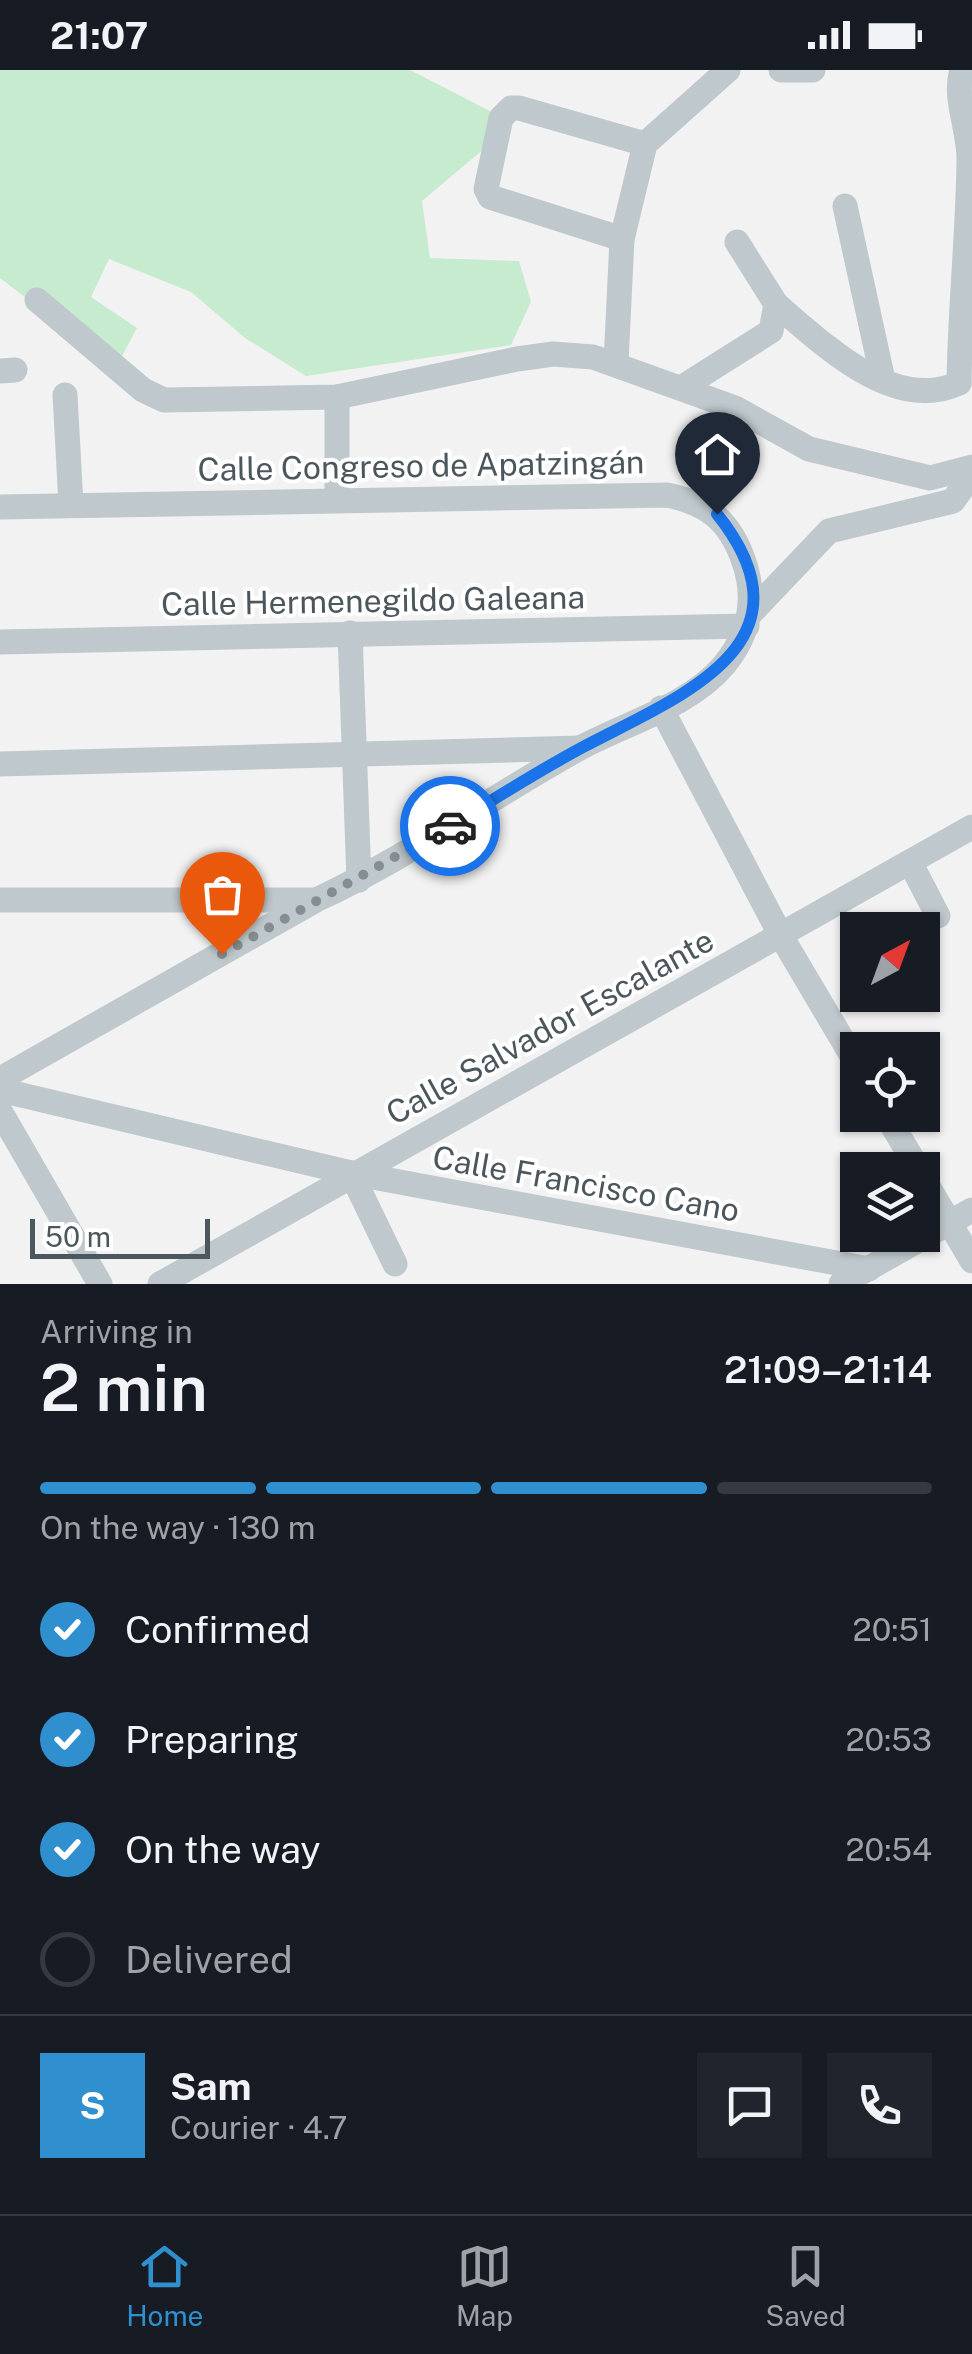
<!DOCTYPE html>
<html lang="en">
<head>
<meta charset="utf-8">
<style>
	:root { --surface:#171b24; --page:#20242c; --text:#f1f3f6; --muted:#9ea1a6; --line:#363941; --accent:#3090cf }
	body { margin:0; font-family:"Public Sans",sans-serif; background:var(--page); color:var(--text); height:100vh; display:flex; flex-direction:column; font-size:38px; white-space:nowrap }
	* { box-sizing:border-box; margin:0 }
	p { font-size:32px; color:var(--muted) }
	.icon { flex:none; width:55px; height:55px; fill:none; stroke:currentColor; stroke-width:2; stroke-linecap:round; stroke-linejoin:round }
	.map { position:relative; height:1214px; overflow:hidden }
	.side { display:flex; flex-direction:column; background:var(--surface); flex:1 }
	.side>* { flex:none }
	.needle { width:65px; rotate:41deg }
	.tools { position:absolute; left:840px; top:842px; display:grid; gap:20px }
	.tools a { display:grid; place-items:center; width:100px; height:100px; border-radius:0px; background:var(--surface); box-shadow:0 2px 8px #0004; font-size:50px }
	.scale { position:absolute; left:30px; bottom:25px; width:180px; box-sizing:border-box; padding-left:10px; border:5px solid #4b575d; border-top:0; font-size:28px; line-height:35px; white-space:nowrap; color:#4b575d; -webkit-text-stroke:8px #fff; paint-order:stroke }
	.pin { position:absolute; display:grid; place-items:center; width:85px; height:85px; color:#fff; margin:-102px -42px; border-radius:50% 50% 50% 0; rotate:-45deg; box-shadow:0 0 10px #0007 }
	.pin .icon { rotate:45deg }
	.courier { position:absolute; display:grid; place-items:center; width:100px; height:100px; margin:-50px; border:8px solid #1a73e8; border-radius:50%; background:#fff; color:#222; box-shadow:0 2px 12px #0007 }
	.overview em { font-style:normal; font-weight:600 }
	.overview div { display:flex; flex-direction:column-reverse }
	.overview { display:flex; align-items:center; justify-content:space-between; height:170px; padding:0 40px }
	h1 { font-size:65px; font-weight:600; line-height:75px }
	.bar { display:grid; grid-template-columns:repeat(4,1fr); gap:15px 10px; align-content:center; height:120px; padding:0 40px }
	.bar i { height:12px; border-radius:8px; background:var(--line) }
	.bar .active { background:var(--accent) }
	.bar p { grid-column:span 4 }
	.line { display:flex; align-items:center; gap:25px; padding:0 40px; border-top:2px solid var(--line) }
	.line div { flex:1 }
	.round { display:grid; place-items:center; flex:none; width:105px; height:105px; border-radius:0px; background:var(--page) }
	ol { padding:0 40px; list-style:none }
	li { display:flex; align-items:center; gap:30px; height:110px }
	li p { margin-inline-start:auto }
	li .icon { padding:10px; border-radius:50%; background:var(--accent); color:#fff; stroke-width:4 }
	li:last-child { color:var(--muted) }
	li i { width:55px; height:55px; border:5px solid var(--line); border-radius:50% }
	.status { display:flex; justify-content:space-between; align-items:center; height:70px; padding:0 50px; background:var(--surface); direction:ltr }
	.status svg { height:28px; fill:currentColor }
	.dock { display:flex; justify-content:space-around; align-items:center; height:140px; border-top:2px solid var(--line); background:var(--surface); font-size:28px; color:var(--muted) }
	.dock a { display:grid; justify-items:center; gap:5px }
	.dock .active { color:var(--accent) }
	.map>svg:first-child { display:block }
	.green { fill:#c6ebcf }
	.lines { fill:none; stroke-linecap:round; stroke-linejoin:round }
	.street { stroke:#bfc8cc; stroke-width:25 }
	.done { stroke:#868d91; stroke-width:10; stroke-dasharray:0 18 }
	.route { stroke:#1a73e8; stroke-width:12 }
	.labels { text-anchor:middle; stroke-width:8; stroke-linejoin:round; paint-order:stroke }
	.street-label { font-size:32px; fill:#4b575d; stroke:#fff }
</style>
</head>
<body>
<div class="status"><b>21:07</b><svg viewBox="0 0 49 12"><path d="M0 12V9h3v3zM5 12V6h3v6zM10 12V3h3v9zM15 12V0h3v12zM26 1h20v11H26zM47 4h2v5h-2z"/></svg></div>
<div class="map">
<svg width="972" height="1214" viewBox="0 0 972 1214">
	<rect width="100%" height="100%" fill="#f3f2f2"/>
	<path class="green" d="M 0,0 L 410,0 L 492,42 L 485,78 L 422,131 L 430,188 L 519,191 L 531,232 L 511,275 L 306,306 L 245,268 L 191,222 L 109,189 L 91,227 L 137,258 L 116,297 L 0,208 Z"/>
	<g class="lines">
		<g class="street">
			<path d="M 781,0 L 813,0"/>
			<path d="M 845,136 L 883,310"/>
			<path d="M 622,169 L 490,127 L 486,119 L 501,48 L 511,38 L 519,38 L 645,74"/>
			<path d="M 37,230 L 143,320 L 164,330 L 337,327 L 517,289 L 553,284 L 593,287 L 735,338 L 809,379 L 930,408 L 972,397"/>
			<path d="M 776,234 C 823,274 894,344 959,313"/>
			<path d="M 616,293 L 622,169 L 645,74 L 728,0"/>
			<path d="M 0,301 L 15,300"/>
			<path d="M 959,313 C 960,239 968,165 969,91 C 970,61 953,28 962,0"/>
			<path d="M 681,318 L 771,261 L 776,234 L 737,172"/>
			<path d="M 65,325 L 71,435"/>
			<path d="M 337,430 L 337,327"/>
			<path d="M 0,437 L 667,425 C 707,433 729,450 743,489 C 757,527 750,564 724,595 C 690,636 626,653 580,678 C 491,727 409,787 316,830 L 0,1009"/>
			<path d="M 750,544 L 829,461 L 953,431 L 972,404"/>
			<path d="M 350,563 L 359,810"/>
			<path d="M 0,572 L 747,556"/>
			<path d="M 661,638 L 781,866 L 858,996"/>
			<path d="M 0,694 L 580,678"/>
			<path d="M 910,792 L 938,846"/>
			<path d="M 0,830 L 311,830"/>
			<path d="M 0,1020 L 351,1103 L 869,1199"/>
			<path d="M 0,1041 L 100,1214"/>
			<path d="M 886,1045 L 919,1100"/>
			<path d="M 351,1103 L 395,1194"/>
			<path d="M 922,1106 L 972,1191"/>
			<path d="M 160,1214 L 972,757"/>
			<path d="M 841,1214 L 972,1140"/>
		</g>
	</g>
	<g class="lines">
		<path class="done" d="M 222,884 L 450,756"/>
		<path class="route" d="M 450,756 C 494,729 538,701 583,677 C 677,627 822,575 717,444"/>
	</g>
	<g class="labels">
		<g class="street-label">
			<text transform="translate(421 396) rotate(-1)" y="11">Calle Congreso de Apatzingán</text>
			<text transform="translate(373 531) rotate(-1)" y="11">Calle Hermenegildo Galeana</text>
			<text transform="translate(550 957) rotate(-29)" y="11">Calle Salvador Escalante</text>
			<text transform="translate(586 1114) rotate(10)" y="11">Calle Francisco Cano</text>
		</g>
	</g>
</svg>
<div class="tools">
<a><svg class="needle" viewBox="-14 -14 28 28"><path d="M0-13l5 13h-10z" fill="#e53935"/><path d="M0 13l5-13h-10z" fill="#9ea1a6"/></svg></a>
<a><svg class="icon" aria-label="locate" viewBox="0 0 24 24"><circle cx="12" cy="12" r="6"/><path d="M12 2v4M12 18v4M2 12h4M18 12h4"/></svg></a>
<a><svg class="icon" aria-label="layers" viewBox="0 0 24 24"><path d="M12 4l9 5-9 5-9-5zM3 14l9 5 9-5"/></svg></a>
</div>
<div class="scale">50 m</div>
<div class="pin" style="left:222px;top:884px;background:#ea580c"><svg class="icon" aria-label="bag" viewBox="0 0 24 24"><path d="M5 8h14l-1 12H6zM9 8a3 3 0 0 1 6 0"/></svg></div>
<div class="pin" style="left:717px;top:444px;background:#1f2937"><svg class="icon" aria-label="home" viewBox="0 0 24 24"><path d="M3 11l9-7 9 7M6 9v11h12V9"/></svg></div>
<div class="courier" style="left:450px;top:756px"><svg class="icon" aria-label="car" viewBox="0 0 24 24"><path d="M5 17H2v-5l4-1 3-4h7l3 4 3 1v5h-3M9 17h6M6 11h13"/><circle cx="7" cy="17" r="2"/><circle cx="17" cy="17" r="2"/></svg></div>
</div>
<section class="side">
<div class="overview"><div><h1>2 min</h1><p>Arriving in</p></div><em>21:09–21:14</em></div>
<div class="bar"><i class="active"></i><i class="active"></i><i class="active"></i><i></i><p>On the way · 130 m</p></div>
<ol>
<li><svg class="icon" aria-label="check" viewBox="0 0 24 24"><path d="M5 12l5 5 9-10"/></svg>Confirmed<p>20:51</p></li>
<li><svg class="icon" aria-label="check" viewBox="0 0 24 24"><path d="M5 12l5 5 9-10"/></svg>Preparing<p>20:53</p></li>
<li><svg class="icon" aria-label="check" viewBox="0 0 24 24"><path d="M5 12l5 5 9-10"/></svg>On the way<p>20:54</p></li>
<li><i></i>Delivered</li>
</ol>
<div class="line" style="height:180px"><b class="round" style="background:var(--accent);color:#fff">S</b><div><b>Sam</b><p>Courier · 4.7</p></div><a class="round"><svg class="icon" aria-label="chat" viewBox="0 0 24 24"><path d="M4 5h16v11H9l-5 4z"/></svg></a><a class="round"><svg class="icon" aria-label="phone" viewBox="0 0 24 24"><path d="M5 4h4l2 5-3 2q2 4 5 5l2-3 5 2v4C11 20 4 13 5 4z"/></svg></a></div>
</section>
<nav class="dock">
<a class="active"><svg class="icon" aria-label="home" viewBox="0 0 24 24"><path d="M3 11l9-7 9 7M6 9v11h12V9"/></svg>Home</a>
<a><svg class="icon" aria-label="map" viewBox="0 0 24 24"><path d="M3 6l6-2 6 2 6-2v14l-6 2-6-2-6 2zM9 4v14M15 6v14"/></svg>Map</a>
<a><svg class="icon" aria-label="saved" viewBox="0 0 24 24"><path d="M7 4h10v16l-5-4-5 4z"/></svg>Saved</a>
</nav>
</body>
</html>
